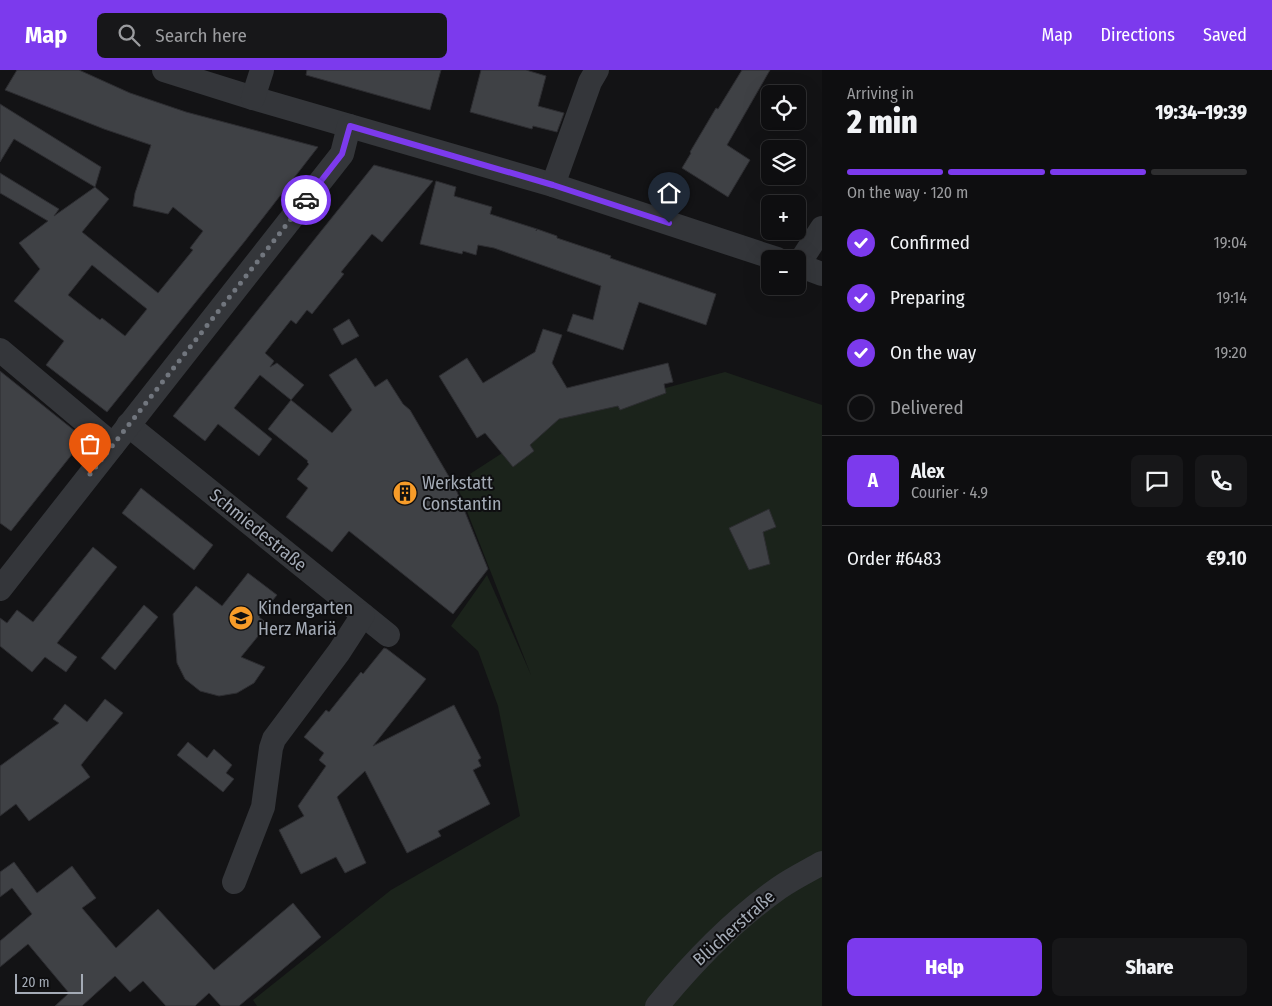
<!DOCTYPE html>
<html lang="en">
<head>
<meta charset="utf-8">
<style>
	:root { --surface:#0e0e10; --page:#171719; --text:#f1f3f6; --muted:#9b9c9f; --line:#2e2e30; --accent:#7c3aed }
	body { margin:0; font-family:"Fira Sans Condensed",sans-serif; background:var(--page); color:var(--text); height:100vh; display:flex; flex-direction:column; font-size:19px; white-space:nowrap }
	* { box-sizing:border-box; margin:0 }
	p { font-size:16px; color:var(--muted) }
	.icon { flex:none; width:28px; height:28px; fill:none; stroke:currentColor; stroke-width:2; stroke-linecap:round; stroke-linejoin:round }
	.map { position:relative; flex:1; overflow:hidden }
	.drawer { display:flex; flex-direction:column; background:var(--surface); width:450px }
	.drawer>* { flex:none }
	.tools { position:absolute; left:761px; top:15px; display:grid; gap:10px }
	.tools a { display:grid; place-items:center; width:45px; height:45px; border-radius:8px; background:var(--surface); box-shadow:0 5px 20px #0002,0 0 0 1px var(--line); font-size:25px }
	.scale { position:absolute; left:15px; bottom:12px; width:68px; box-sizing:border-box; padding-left:5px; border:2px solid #a4abb6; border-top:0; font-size:14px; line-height:18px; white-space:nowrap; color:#a4abb6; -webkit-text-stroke:4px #0e0e10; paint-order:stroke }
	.pin { position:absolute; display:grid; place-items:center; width:42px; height:42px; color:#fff; margin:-51px -21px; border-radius:50% 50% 50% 0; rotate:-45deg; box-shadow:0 0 5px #0007 }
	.pin .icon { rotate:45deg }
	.courier { position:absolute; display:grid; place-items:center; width:50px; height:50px; margin:-25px; border:4px solid #7c3aed; border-radius:50%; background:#fff; color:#222; box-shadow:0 1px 6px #0007 }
	.head em { font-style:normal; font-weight:800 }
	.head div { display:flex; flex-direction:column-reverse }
	.head { display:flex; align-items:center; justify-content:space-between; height:85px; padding:0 25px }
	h1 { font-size:32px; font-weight:800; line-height:38px }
	.bar { display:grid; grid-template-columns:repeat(4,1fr); gap:8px 5px; align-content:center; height:60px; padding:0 25px }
	.bar i { height:6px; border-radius:4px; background:var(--line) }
	.bar .active { background:var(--accent) }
	.bar p { grid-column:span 4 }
	.line { display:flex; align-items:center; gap:12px; padding:0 25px; border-top:1px solid var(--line) }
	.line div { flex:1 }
	.round { display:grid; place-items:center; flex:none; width:52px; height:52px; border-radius:8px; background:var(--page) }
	ol { padding:0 25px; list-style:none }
	li { display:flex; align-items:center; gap:15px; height:55px }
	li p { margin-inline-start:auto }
	li .icon { padding:5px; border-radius:50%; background:var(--accent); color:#fff; stroke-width:4 }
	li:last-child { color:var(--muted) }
	li i { width:28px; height:28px; border:2px solid var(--line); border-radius:50% }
	.cta { display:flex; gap:10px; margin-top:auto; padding:10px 25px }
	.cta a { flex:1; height:58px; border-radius:8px; background:var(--accent); color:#fff; font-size:20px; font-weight:800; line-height:58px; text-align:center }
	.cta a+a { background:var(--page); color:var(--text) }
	header { display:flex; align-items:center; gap:30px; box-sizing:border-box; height:70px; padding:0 25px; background:var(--accent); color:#fff }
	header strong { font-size:24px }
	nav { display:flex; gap:28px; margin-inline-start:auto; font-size:18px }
	.search { width:350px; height:45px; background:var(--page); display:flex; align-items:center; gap:12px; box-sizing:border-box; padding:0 18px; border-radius:8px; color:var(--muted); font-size:19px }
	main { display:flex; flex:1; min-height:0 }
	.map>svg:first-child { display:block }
	.green { fill:#1b231b }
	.building { fill:#3f4145; stroke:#2d2d31; fill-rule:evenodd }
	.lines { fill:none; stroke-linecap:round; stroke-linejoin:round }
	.minor { stroke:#34363a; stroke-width:24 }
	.done { stroke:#71767e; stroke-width:5; stroke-dasharray:0 9 }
	.route { stroke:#7c3aed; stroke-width:6 }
	.labels { text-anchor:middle; stroke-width:4; stroke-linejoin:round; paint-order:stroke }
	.poi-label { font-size:18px; fill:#a4abb6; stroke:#0e0e10; text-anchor:start }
	.street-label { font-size:18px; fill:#a4abb6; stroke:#0e0e10 }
</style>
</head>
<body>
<header>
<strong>Map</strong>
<div class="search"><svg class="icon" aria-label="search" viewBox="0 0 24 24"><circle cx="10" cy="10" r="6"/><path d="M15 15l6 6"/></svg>Search here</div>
<nav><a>Map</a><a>Directions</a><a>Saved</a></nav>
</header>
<main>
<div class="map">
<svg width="822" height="936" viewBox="0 0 822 936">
	<rect width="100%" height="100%" fill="#131315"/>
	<path class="green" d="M 725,302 L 822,335 L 822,936 L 257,936 L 253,930 L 391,820 L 520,746 L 498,636 L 478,581 L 451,556 L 487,505 L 531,605 L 456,413 L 558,347 Z"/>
	<g class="building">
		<path d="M 17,0 L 79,0 L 130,23 L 186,42 L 318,77 L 245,171 L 107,342 L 46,295 L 64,271 L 14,231 L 40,199 L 19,173 L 48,151 L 0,123 L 0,103 L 59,139 L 54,146 L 95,117 L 109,129 L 82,162 L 158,223 L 193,180 L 190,178 L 203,161 L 173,137 L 168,144 L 133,136 L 135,123 L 151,75 L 104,59 L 5,20 ZM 92,195 L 147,239 L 125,266 L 102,248 L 100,250 L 68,225 Z"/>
		<path d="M 307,0 L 441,0 L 430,40 L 306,5 Z"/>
		<path d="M 481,0 L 526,0 L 546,6 L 538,36 L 564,43 L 557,62 L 533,56 L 532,59 L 470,42 Z"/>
		<path d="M 742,0 L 770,0 L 727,75 L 750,90 L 728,127 L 682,98 L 691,83 L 690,82 L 716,38 L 718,39 Z"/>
		<path d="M 0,34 L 101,97 L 95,117 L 14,69 L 0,92 Z"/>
		<path d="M 374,95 L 433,111 L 382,172 L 372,164 L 341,202 L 344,204 L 312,244 L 307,240 L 296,254 L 291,250 L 265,283 L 274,291 L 270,297 L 277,293 L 304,315 L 291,330 L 332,363 L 352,340 L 329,305 L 356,288 L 375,317 L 387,309 L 403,334 L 410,340 L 455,417 L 488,499 L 453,544 L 349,461 L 332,482 L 286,447 L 308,418 L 297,409 L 309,394 L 307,392 L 308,391 L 268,359 L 291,330 L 260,305 L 234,338 L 272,369 L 259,386 L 218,354 L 205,371 L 173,346 Z"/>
		<path d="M 436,111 L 456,117 L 454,126 L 492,137 L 490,144 L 537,159 L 536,161 L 537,159 L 557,166 L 557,168 L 611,186 L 610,188 L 716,224 L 706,255 L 639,232 L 623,280 L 567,261 L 573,244 L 593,250 L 601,216 L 494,178 L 478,175 L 476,185 L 463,181 L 462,184 L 420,174 Z"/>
		<path d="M 349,249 L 359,266 L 342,275 L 333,259 Z"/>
		<path d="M 543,259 L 562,265 L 552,293 L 567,318 L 668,293 L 673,312 L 664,314 L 666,323 L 620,340 L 618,336 L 559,349 L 530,375 L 534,381 L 513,397 L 485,363 L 477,368 L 439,306 L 467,288 L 483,313 L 535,282 Z"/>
		<path d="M 0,301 L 80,365 L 81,373 L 11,461 L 0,453 Z"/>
		<path d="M 141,418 L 213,475 L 194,500 L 122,443 Z"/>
		<path d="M 769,439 L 776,457 L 763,462 L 770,494 L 749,500 L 729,458 Z"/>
		<path d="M 93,477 L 117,497 L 57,573 L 77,587 L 66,602 L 45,587 L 32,602 L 0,576 L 0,548 L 7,553 L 17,540 L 33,552 Z"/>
		<path d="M 248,503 L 277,525 L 259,547 L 268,554 L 241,587 L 265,597 L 254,613 L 237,623 L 219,626 L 200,621 L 185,609 L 177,593 L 173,544 L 196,516 L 222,536 Z"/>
		<path d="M 144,535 L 158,547 L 115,600 L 101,588 Z"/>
		<path d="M 384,578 L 387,579 L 426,609 L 373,676 L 454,635 L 481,688 L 478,690 L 481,696 L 473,700 L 490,734 L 438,761 L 441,766 L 407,783 L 365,701 L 337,727 L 366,793 L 345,803 L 336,787 L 301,804 L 279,760 L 304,746 L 298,736 L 326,696 L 319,690 L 324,683 L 304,667 L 326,640 L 329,642 L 361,602 L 363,604 Z"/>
		<path d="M 105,629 L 123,643 L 81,695 L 90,707 L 29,751 L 16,734 L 0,746 L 0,696 L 59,653 L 53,649 L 65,634 L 87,652 Z"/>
		<path d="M 188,672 L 207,688 L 214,679 L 232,695 L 226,703 L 234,709 L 223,722 L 177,685 Z"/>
		<path d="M 14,792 L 37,823 L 72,796 L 96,828 L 82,838 L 116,878 L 158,839 L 214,900 L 293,833 L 321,867 L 239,936 L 221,936 L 209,923 L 195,936 L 166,936 L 143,911 L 130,922 L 115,906 L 82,936 L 55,936 L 69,923 L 28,874 L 0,897 L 0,871 L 32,844 L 12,818 L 0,827 L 0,802 Z"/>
	</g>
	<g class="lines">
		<g class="minor">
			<path d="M 164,0 L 253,28 L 553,115 L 777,189"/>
			<path d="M 253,28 L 262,0"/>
			<path d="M 553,115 L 590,12 L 597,0"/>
			<path d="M 798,195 L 822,158"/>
			<path d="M 798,195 L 822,204"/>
			<path d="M 0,280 L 113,375"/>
			<path d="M 128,355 L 388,565"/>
			<path d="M 0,519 L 342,84 L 349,56"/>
			<path d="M 234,812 L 263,737 L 271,678 L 274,669 L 339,582 L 363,545"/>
			<path d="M 657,936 C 693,892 732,851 779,818 C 792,809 808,801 822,793"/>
		</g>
	</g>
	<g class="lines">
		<path class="done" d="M 90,404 L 306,130"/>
		<path class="route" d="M 306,130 L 342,84 L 350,56 L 553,115 L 669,153"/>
	</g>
	<defs>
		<symbol id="building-disc" viewBox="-11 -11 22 22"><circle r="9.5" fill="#f79c29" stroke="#0e0e10"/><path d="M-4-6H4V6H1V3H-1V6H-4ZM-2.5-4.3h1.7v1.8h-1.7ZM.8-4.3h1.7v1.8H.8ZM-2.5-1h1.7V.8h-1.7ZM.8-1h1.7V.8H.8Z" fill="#111"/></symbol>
		<symbol id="school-disc" viewBox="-11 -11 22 22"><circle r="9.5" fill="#f79c29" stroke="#0e0e10"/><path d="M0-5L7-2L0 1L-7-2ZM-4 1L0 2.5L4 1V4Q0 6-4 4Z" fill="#111"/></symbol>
	</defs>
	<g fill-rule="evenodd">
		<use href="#building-disc" x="391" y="409" width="28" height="28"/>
		<use href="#school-disc" x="227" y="534" width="28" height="28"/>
	</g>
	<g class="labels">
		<g class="poi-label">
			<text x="422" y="419">Werkstatt<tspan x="422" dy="21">Constantin</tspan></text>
			<text x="258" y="544">Kindergarten<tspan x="258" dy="21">Herz Mariä</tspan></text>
		</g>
		<g class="street-label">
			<text transform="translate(258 460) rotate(39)" y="6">Schmiedestraße</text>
			<text transform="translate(734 858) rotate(-42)" y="6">Blücherstraße</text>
		</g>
	</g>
</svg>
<div class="tools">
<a><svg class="icon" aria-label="locate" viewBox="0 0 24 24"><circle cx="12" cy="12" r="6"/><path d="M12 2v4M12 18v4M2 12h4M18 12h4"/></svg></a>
<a><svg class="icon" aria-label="layers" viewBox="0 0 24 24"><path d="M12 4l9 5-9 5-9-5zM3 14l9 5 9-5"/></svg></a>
<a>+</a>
<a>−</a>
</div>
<div class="scale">20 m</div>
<div class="pin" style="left:90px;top:404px;background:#ea580c"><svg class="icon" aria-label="bag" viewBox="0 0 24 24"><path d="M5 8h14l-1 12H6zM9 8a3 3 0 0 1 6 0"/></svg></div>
<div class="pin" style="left:669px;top:153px;background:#1f2937"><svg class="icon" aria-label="home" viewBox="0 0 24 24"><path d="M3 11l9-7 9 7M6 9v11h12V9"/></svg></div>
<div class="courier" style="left:306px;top:130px"><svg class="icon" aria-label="car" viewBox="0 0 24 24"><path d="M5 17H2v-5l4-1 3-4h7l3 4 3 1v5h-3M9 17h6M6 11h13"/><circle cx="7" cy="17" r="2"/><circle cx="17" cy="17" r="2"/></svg></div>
</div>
<section class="drawer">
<div class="head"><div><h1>2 min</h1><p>Arriving in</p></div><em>19:34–19:39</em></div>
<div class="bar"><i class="active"></i><i class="active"></i><i class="active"></i><i></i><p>On the way · 120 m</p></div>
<ol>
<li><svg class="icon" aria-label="check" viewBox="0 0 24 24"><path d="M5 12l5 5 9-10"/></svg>Confirmed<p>19:04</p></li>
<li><svg class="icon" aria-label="check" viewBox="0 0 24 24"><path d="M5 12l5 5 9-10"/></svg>Preparing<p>19:14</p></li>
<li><svg class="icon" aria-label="check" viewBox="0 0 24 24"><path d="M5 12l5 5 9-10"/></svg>On the way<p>19:20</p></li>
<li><i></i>Delivered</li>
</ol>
<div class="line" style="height:90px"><b class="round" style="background:var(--accent);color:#fff">A</b><div><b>Alex</b><p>Courier · 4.9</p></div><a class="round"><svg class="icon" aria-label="chat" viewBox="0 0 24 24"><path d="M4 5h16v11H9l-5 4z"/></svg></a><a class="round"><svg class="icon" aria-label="phone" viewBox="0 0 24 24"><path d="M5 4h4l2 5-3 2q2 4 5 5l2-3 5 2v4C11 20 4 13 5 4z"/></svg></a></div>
<div class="line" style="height:65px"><div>Order #6483</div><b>€9.10</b></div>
<div class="cta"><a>Help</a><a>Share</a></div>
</section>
</main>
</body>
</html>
